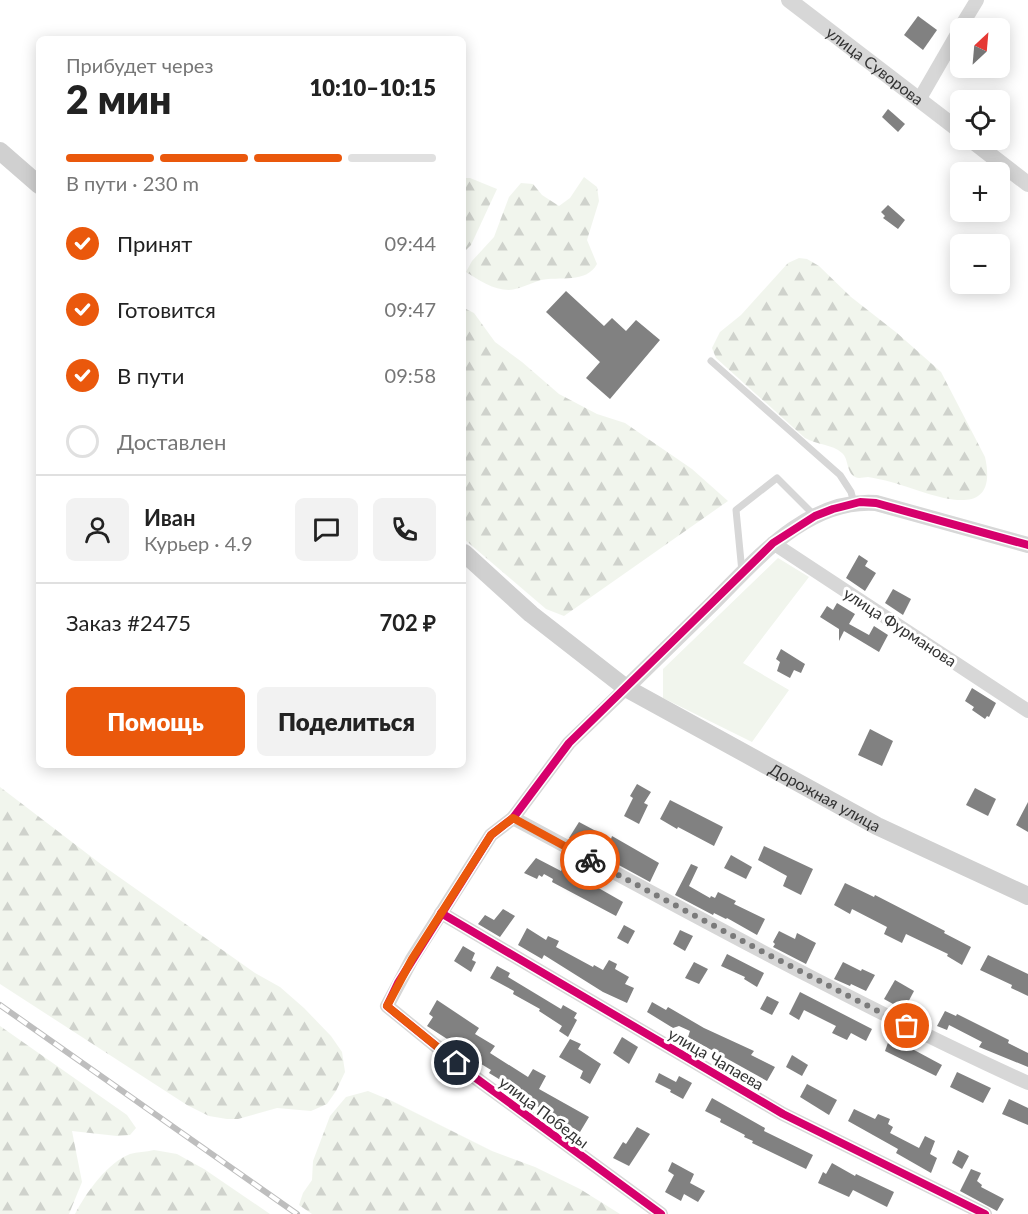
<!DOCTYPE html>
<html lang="ru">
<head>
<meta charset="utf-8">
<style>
	:root { --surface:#fff; --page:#f2f2f2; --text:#222; --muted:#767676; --line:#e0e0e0; --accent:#ea580c }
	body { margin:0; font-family:Lato,sans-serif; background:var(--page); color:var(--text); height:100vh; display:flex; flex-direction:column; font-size:22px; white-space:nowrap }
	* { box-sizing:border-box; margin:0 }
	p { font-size:20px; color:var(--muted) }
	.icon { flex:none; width:33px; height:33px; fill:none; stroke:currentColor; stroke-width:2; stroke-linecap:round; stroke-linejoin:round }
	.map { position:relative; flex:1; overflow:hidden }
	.panel { position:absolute; left:36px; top:36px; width:430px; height:732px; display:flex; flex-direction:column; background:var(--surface); border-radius:9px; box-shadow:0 3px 15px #0003 }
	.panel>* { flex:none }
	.needle { width:39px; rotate:26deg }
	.buttons { position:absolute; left:950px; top:18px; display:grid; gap:12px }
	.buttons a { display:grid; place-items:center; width:60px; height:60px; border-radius:9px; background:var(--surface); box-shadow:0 3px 15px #0003; font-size:30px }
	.pin { position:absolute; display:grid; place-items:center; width:51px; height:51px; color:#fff; margin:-26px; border:3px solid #fff; border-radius:50%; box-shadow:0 2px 6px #0007 }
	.courier { position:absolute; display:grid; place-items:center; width:60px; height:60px; margin:-30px; border:4px solid #ea580c; border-radius:50%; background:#fff; color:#222; box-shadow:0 2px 8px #0007 }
	.head em { font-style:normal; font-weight:800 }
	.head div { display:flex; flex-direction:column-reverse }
	.head { display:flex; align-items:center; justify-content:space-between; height:102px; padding:0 30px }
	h1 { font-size:39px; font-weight:800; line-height:45px }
	.bar { display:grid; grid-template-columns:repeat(4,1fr); gap:9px 6px; align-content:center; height:72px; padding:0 30px }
	.bar i { height:8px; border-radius:4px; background:var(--line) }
	.bar .on { background:var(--accent) }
	.bar p { grid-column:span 4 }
	.line { display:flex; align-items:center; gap:15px; padding:0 30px; border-top:2px solid var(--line) }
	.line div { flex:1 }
	.round { display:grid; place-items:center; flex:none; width:63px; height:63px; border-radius:9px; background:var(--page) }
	ol { padding:0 30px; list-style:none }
	li { display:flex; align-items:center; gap:18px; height:66px }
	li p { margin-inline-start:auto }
	li .icon { padding:6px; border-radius:50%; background:var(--accent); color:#fff; stroke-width:4 }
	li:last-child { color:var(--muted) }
	li i { width:33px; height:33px; border:3px solid var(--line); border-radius:50% }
	.action { display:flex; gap:12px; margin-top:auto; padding:12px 30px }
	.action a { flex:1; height:69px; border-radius:9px; background:var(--accent); color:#fff; font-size:24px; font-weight:800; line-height:69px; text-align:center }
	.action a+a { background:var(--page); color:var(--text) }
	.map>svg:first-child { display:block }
	.green { fill:#f1f5ed }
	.forest { fill:url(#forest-firs) }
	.building { fill:#818181 }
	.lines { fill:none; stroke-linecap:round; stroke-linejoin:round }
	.service { stroke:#d7d7d7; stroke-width:7 }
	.minor { stroke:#d7d7d7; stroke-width:14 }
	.tertiary { stroke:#d7d7d7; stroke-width:16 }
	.secondary { stroke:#d0d0d0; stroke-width:18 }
	.rail-casing { stroke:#bebebe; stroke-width:6 }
	.rail { stroke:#fff; stroke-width:4; stroke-dasharray:11; stroke-linecap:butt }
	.cycleway-casing { stroke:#fff; stroke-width:11 }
	.cycleway { stroke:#d6006c; stroke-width:8 }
	.done { stroke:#7a7a7a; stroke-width:6; stroke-dasharray:0 10.8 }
	.route { stroke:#ea580c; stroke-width:8 }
	.labels { text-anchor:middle; stroke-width:6; stroke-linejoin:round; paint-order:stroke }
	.street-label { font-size:16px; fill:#333; stroke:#fff }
</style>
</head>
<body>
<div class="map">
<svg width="1028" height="1214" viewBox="0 0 1028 1214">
	<defs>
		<pattern id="forest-firs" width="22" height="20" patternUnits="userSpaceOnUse" patternTransform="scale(1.5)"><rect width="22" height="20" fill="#f1f5ed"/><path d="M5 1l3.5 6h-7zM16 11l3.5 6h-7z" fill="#cfd2cc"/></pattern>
	</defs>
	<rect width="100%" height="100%" fill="#fff"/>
	<path class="green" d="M 778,558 L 809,577 L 743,663 L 789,690 L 752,742 L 663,698 L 663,669 Z"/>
	<g class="forest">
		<path d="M 584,177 L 597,187 L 599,201 L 587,240 L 597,264 C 586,284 559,276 541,280 C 531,283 520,289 509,290 C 493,290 479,280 466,272 L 472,261 L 494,237 L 509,197 L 521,183 L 533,184 L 542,195 L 559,206 L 570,198 Z"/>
		<path d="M 464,178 L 470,178 L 497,189 L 471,245 L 464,252 Z"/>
		<path d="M 799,258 L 807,259 L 819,266 L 851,297 L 897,333 L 941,372 L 985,457 C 1001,529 925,491 891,482 C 884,480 875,478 868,477 C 864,477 859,479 855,477 C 846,472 849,459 842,453 C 832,444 817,445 805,438 L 716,358 L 712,348 L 720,332 L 741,315 L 788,263 Z"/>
		<path d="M 464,308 L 474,313 L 495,342 L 522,362 L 559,394 L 597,414 L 625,423 L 692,469 L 728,501 L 564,616 L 546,609 L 464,539 Z"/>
		<path d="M 0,787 L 102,865 L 255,973 L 280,987 L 304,1008 L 331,1036 L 342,1052 L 345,1072 L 336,1091 L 327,1104 L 311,1111 L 277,1108 L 238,1119 L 227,1119 L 209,1116 L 187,1105 L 0,984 Z"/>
		<path d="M 0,1026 L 127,1115 L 136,1128 L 130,1135 L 117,1136 L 72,1131 L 82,1182 L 69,1214 L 0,1214 Z"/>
		<path d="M 368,1091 L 392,1101 L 492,1151 L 535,1167 L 580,1189 L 620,1214 L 312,1214 L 299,1205 L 303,1193 L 312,1180 L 313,1161 L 330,1116 L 346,1097 Z"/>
		<path d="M 154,1150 L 177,1154 L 204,1169 L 270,1214 L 75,1214 C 86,1193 107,1163 130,1154 C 137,1152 146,1152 154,1150 Z"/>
	</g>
	<g class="building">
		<path d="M 918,16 L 937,30 L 923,50 L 904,35 Z"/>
		<path d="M 888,109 L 905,124 L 898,132 L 882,117 Z"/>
		<path d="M 888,205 L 905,220 L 898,229 L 883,218 L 885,216 L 881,212 Z"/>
		<path d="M 566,291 L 604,326 L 612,318 L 626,331 L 636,320 L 660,340 L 610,399 L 586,378 L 600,362 L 546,312 Z"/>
		<path d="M 859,555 L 868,561 L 865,566 L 876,573 L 865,591 L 846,578 Z"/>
		<path d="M 893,589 L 911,599 L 903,615 L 885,603 Z"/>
		<path d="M 837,603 L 855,614 L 849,624 L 869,635 L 874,626 L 888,635 L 879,652 L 844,631 L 839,641 L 839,629 L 820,617 L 827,606 L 833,610 Z"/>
		<path d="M 781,649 L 805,664 L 801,673 L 794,670 L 790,678 L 777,671 L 780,662 L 776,659 Z"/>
		<path d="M 972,688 L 996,703 L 989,717 L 987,716 L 985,719 L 972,710 L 974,707 L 965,701 Z"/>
		<path d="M 870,729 L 893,741 L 882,766 L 858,755 Z"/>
		<path d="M 637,784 L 651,792 L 644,803 L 648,805 L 639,824 L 624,816 L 633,798 L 630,796 Z"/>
		<path d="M 975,788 L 996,799 L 988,816 L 966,805 Z"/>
		<path d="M 670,800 L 723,827 L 714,846 L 678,827 L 677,829 L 660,819 Z"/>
		<path d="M 1028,802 L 1028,832 L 1016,825 Z"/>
		<path d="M 579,822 L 611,839 L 612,836 L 659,863 L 650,882 L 569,838 Z"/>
		<path d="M 764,846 L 813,869 L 801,895 L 783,886 L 787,876 L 758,860 Z"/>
		<path d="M 731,855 L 752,867 L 746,879 L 724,868 Z"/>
		<path d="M 536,858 L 561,871 L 562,869 L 574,874 L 623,902 L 616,916 L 552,882 L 553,879 L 544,874 L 542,877 L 539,875 L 537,879 L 524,873 Z"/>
		<path d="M 691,864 L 698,867 L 689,886 L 710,898 L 711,896 L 715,898 L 718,892 L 736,901 L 734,904 L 765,919 L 757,935 L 727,918 L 726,919 L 714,913 L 713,915 L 675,895 Z"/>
		<path d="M 845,883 L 874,897 L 875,895 L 945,931 L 944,933 L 971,947 L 962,965 L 947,956 L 948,954 L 906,934 L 902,943 L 884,934 L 887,927 L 852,909 L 850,914 L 834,905 Z"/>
		<path d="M 503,909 L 515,916 L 500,937 L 478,924 L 485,915 L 494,920 Z"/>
		<path d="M 624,925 L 635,931 L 628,944 L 617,938 Z"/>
		<path d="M 527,928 L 546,940 L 548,936 L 559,941 L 556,947 L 593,967 L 594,965 L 603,970 L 609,960 L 617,964 L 615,969 L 629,977 L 625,984 L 634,988 L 627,1003 L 603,992 L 544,955 L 542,959 L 518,945 Z"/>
		<path d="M 680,930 L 693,936 L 685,951 L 673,944 Z"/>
		<path d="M 779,931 L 795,939 L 797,933 L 816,943 L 806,964 L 773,947 L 775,944 L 773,942 Z"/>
		<path d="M 463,946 L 475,953 L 472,960 L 476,962 L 471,972 L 454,961 Z"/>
		<path d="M 727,954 L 764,973 L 757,987 L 744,979 L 745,977 L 721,966 Z"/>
		<path d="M 988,955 L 1028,974 L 1028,996 L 1011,988 L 1012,985 L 980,970 Z"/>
		<path d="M 694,962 L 708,969 L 699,984 L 685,978 Z"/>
		<path d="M 843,962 L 861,971 L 862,969 L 875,975 L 866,991 L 851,984 L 850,986 L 834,979 Z"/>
		<path d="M 497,966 L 510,973 L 508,977 L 561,1009 L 563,1005 L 577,1013 L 574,1018 L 577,1020 L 568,1037 L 559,1031 L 562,1026 L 539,1011 L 540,1009 L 513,994 L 514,991 L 490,978 Z"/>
		<path d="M 895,980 L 914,991 L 904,1010 L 884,999 Z"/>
		<path d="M 800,992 L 872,1029 L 866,1041 L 851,1033 L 847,1040 L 832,1033 L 836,1026 L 804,1010 L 799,1020 L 789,1014 Z"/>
		<path d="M 767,996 L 779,1002 L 772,1015 L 760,1009 Z"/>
		<path d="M 437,1000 L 479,1028 L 475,1034 L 495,1046 L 490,1053 L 528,1077 L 533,1069 L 546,1076 L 539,1089 L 589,1117 L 580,1132 L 519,1096 L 520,1092 L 489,1073 L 491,1070 L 473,1059 L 475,1057 L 427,1026 L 433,1017 L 429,1014 Z"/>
		<path d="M 652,1002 L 666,1010 L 668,1007 L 704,1028 L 754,1051 L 751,1055 L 775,1067 L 767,1081 L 688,1037 L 690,1031 L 679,1026 L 673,1028 L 647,1012 Z"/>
		<path d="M 945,1011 L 956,1016 L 957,1014 L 1009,1040 L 1008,1043 L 1028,1053 L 1028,1067 L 979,1047 L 982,1042 L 949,1025 L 947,1030 L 937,1026 Z"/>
		<path d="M 622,1037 L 638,1047 L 629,1064 L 613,1053 Z"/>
		<path d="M 890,1037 L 942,1065 L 936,1076 L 885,1051 Z"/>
		<path d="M 570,1039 L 581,1044 L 578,1049 L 601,1064 L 590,1084 L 580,1078 L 583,1071 L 559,1057 Z"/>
		<path d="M 792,1055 L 808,1065 L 802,1076 L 786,1067 Z"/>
		<path d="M 957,1072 L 991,1088 L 983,1103 L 950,1087 Z"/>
		<path d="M 659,1073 L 676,1082 L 679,1076 L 692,1083 L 683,1099 L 670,1092 L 671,1090 L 655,1082 Z"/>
		<path d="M 807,1084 L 837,1100 L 829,1115 L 800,1097 Z"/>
		<path d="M 712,1098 L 765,1128 L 764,1131 L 813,1155 L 806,1169 L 752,1143 L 753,1141 L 744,1137 L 745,1135 L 720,1122 L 721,1119 L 705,1111 Z"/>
		<path d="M 1009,1099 L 1028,1108 L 1028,1125 L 1002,1114 Z"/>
		<path d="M 854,1109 L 875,1119 L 878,1114 L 890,1119 L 888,1124 L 893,1127 L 890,1133 L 919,1148 L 925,1136 L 935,1141 L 930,1154 L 937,1158 L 931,1173 L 896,1153 L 898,1149 L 848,1121 Z"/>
		<path d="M 637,1127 L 650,1134 L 629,1166 L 613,1158 L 623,1142 L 626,1144 Z"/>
		<path d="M 958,1150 L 969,1156 L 962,1169 L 952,1163 Z"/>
		<path d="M 672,1162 L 694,1174 L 690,1183 L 705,1191 L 698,1202 L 684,1194 L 681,1201 L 665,1192 L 674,1175 L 668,1171 Z"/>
		<path d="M 832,1163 L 855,1176 L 856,1174 L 894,1192 L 887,1207 L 853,1190 L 849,1197 L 818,1183 L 823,1172 L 826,1174 Z"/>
		<path d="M 971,1169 L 981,1173 L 977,1181 L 982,1185 L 981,1187 L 1004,1199 L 997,1211 L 960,1191 Z"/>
	</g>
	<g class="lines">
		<g class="service">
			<path d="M 711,361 L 840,475 L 851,492 L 854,503"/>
			<path d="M 742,572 L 736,510 L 777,478 L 815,516"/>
		</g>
		<g class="minor">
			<path d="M 960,28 L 977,0"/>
			<path d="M 919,100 L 960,29"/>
			<path d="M 773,543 L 1028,711"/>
			<path d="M 626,688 L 569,743 L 513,818 L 491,835 L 412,959 L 387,1006 L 473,1076 L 661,1214"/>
			<path d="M 513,818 C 683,909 852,1003 1028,1083"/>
			<path d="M 441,913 L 783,1114 L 985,1214"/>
		</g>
		<g class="tertiary">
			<path id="s1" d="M 789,0 L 960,131"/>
			<path d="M 971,140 L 1028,184"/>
			<path d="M 626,688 C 655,660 683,632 712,604 C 756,560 807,498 876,503 L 1028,545"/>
		</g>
		<g class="secondary">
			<path d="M 0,151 L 39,185"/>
			<path id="s2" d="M 464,553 L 531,614 L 626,688 L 877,826 L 1028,896"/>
		</g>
		<defs>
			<path id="rail" d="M 0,1005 L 297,1214"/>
		</defs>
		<use href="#rail" class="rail-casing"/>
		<use href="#rail" class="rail"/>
		<defs>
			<g id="cycleway">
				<path d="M 441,913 L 783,1114 L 985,1214"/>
				<path d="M 661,1214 L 473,1076 L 393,1011 L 387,1006 L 398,983 L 491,835 L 513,818 L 569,743 L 773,543 L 815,516 L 833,509 L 860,502 L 876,503 L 1028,545"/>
			</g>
		</defs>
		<use href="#cycleway" class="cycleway-casing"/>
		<use href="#cycleway" class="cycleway"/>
	</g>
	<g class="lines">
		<path class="done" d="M 590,860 L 769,955 L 907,1026"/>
		<path class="route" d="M 457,1063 L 387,1006 L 412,959 L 491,835 L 513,818 L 590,860"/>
	</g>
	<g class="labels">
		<g class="street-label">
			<text dy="6" stroke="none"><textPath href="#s1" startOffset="108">улица Суворова</textPath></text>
			<text transform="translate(900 627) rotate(33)" y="6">улица Фурманова</text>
			<text dy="6" stroke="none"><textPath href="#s2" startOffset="438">Дорожная улица</textPath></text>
			<text transform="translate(716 1059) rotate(30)" y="6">улица Чапаева</text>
			<text transform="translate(544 1112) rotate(37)" y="6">улица Победы</text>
		</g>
	</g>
</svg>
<div class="buttons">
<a><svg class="needle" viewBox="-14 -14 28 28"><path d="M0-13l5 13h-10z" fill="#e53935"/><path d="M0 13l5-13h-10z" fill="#767676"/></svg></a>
<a><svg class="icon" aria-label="locate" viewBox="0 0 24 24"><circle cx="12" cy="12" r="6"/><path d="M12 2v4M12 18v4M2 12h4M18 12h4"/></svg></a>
<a>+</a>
<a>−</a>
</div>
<div class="pin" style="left:907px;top:1026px;background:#ea580c"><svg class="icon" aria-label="bag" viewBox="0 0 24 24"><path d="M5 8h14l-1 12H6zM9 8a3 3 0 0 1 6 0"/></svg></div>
<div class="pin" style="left:457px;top:1063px;background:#1f2937"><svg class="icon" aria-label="home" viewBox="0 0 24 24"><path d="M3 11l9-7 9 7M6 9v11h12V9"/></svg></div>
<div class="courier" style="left:590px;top:860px"><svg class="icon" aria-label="bike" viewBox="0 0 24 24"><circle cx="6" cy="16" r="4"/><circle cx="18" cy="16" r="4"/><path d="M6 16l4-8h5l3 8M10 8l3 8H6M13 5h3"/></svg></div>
<section class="panel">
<div class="head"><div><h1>2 мин</h1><p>Прибудет через</p></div><em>10:10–10:15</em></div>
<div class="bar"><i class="on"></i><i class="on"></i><i class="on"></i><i></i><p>В пути · 230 m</p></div>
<ol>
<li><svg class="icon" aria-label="check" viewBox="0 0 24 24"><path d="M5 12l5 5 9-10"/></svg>Принят<p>09:44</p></li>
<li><svg class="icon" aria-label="check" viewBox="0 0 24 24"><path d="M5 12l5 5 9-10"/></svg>Готовится<p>09:47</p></li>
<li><svg class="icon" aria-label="check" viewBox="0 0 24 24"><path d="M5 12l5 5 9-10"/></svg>В пути<p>09:58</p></li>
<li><i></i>Доставлен</li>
</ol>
<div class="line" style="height:108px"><a class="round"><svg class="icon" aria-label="person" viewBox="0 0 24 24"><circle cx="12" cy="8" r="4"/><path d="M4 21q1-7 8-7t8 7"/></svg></a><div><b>Иван</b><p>Курьер · 4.9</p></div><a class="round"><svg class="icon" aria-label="chat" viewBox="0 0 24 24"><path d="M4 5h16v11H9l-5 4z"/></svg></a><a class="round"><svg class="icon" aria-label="phone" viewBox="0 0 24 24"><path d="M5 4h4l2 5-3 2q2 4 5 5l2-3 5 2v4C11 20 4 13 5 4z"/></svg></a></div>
<div class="line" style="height:78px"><div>Заказ #2475</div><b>702 ₽</b></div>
<div class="action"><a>Помощь</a><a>Поделиться</a></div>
</section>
</div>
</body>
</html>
